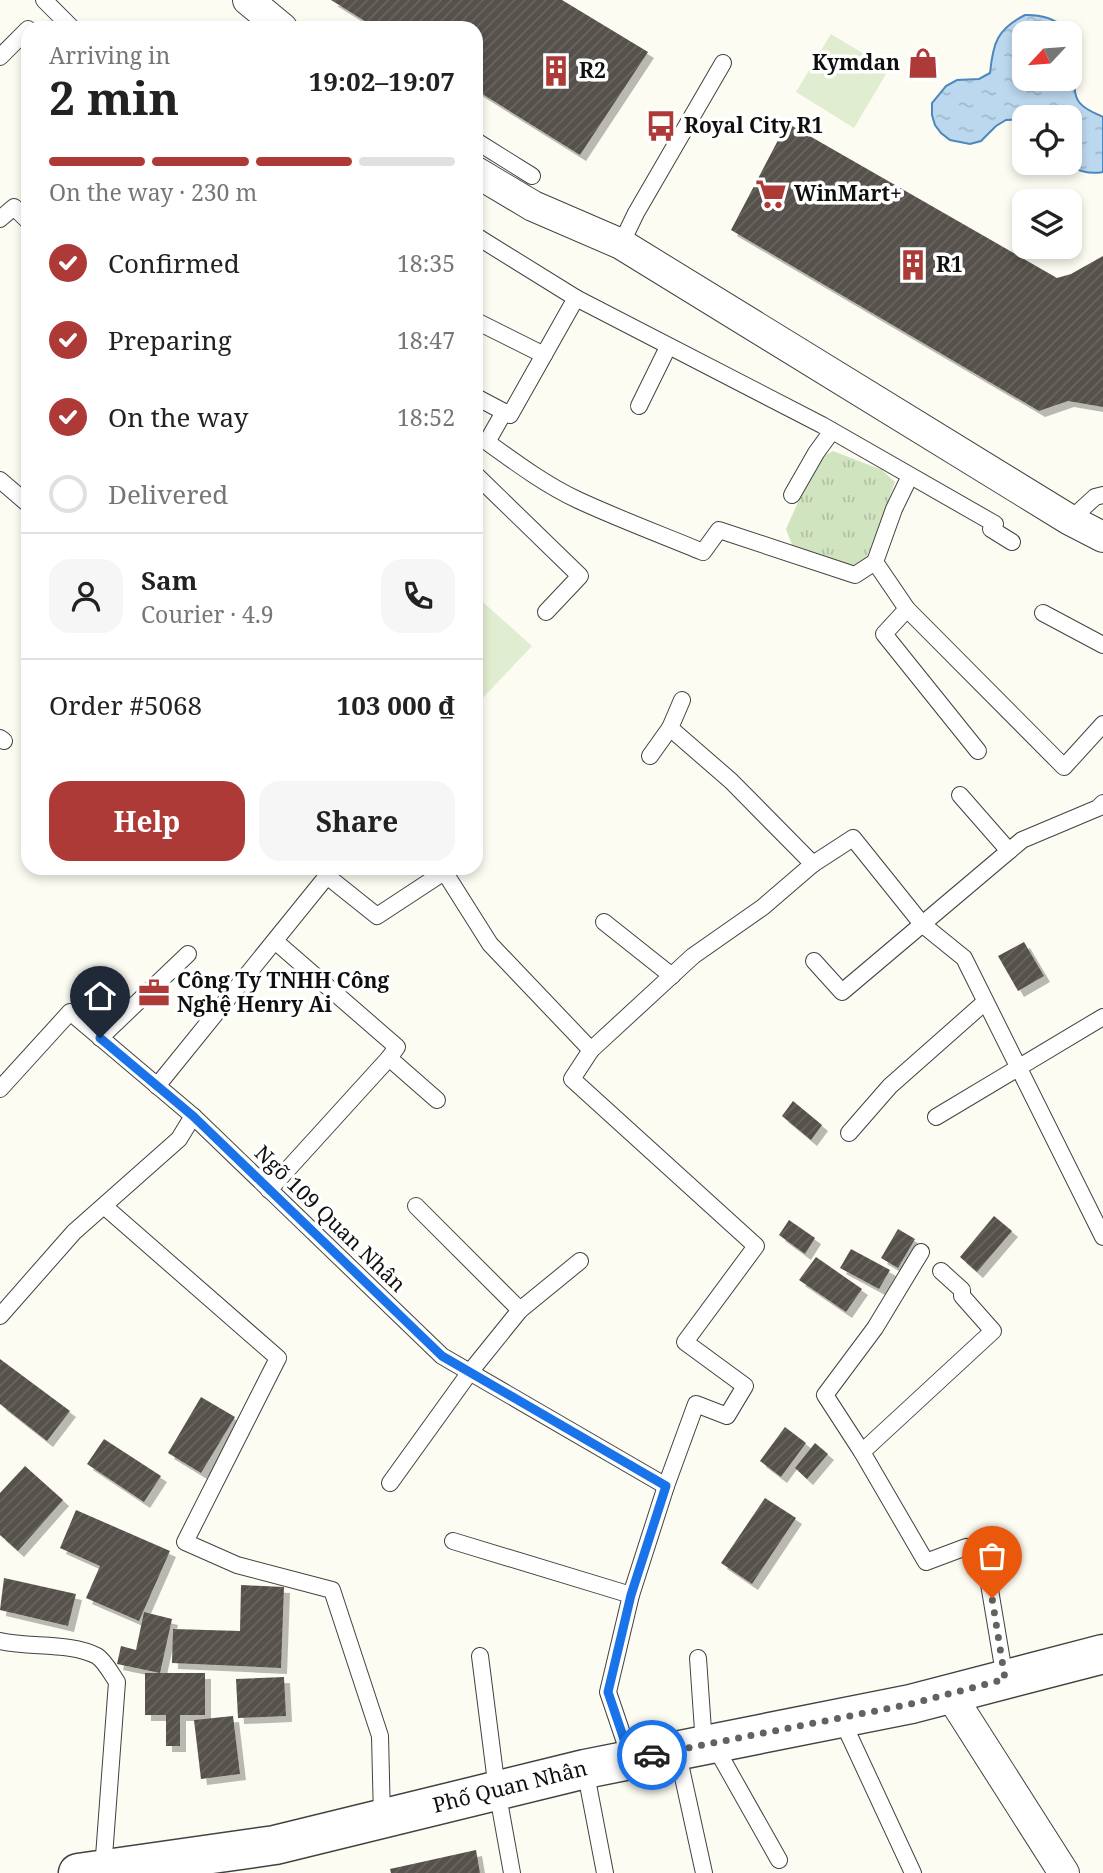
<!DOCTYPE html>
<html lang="en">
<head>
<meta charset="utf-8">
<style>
	:root { --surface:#fff; --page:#f6f6f6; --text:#222; --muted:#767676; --line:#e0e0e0; --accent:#ae3a37 }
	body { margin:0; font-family:"Noto Serif",serif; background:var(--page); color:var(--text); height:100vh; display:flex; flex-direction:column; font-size:26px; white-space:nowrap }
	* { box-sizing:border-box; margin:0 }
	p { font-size:23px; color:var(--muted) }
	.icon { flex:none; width:38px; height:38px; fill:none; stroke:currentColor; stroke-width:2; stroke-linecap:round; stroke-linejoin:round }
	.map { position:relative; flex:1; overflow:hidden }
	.side { position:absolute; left:21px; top:21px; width:462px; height:854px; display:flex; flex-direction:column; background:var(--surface); border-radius:21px; box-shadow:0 4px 10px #0003 }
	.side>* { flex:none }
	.needle { width:46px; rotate:244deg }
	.controls { position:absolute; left:1012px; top:21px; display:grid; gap:14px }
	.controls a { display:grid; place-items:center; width:70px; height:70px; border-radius:14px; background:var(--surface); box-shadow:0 4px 10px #0003; font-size:35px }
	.pin { position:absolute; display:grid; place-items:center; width:60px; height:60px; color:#fff; margin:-72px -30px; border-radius:50% 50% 50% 0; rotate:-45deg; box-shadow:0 0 7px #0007 }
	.pin .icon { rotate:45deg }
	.courier { position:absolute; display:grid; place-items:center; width:70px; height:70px; margin:-35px; border:5px solid #1a73e8; border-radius:50%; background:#fff; color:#222; box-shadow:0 2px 9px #0007 }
	.summary em { font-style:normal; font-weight:700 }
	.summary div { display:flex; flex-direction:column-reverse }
	.summary { display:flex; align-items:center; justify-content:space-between; height:119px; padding:0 28px }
	h1 { font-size:46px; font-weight:700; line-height:52px }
	.bar { display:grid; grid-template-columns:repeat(4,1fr); gap:10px 7px; align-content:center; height:84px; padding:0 28px }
	.bar i { height:9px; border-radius:5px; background:var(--line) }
	.bar .current { background:var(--accent) }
	.bar p { grid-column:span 4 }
	.line { display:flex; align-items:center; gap:18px; padding:0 28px; border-top:2px solid var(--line) }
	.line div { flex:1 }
	.round { display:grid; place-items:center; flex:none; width:74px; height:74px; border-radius:21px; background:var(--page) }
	ol { padding:0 28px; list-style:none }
	li { display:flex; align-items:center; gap:21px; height:77px }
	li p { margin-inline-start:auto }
	li .icon { padding:7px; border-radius:50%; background:var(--accent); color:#fff; stroke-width:4 }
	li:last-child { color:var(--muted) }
	li i { width:38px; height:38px; border:4px solid var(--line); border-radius:50% }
	.cta { display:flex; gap:14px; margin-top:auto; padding:14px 28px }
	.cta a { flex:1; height:80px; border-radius:21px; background:var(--accent); color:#fff; font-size:28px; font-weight:700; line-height:80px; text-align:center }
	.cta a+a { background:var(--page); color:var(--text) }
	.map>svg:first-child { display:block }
	.park { fill:url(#park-tufts) }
	.pitch { fill:#e1edd0 }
	.water { fill:url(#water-ripples); stroke:#4c88bd; stroke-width:2; fill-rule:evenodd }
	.building { fill:url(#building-hatch); filter:url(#shadow) }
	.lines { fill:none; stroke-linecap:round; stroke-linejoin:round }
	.service-casing { stroke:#424242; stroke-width:18 }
	.minor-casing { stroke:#424242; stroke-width:32 }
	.tertiary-casing { stroke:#424242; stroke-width:41 }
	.service { stroke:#fff; stroke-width:16 }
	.minor { stroke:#fff; stroke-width:30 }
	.tertiary { stroke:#fff; stroke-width:38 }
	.done { stroke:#62625e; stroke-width:7; stroke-dasharray:0 12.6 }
	.route { stroke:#1a73e8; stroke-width:9 }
	.labels { text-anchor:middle; stroke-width:7; stroke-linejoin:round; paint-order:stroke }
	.poi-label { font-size:21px; font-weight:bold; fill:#0f0f0f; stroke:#fff; text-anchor:start }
	.street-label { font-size:21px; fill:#0f0f0f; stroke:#fff }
</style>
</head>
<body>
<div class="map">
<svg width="1103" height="1873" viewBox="0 0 1103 1873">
	<defs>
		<pattern id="park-tufts" width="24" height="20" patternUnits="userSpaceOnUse" patternTransform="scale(1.75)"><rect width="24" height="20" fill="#d0e4bf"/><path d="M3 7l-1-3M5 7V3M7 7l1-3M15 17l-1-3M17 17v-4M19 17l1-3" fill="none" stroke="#b1c2a3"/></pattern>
		<pattern id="water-ripples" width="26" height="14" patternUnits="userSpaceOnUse" patternTransform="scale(1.75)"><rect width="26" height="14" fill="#bcd8ef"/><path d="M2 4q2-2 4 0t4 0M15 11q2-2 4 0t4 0" fill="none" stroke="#a0b8cc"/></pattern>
		<pattern id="building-hatch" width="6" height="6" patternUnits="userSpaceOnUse" patternTransform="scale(1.75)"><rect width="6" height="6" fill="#56514c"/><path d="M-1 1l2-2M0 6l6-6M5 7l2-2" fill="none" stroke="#696561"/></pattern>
		<filter id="shadow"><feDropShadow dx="6" dy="6" stdDeviation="0" flood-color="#0004"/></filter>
	</defs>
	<rect width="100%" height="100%" fill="#fdfcf2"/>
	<path class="park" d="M 833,451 L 882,470 L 895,482 L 866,559 L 851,566 L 793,547 L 786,529 L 817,460 Z"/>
	<g class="pitch">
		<path d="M 831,34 L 889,69 L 854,128 L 796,92 Z"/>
		<path d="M 476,596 L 532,646 L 476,705 Z"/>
	</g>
	<path class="water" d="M 1025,15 C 1055,14 1080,31 1077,64 C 1077,77 1071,91 1079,102 C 1085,110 1095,113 1103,117 L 1103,172 C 1088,175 1077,170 1063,163 L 1069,163 L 1069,117 L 1006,120 L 996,126 L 981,141 L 970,144 L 950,140 L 941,133 L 935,125 L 932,115 L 932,103 L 946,86 L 957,80 L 979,79 L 990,73 C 993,43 997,29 1025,15 ZM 1024,33 L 1069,33 L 1069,79 L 1024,79 Z"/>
	<g class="building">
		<path d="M 331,0 L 562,0 L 648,52 L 580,155 L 476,90 L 476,28 L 376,28 Z"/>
		<path d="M 787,123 L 1057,278 L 1071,274 L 1103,256 L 1103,407 L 1068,401 L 1039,411 L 731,230 Z"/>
		<path d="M 1024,942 L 1044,976 L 1018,991 L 998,956 Z"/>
		<path d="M 793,1101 L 822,1125 L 811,1140 L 782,1116 Z"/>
		<path d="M 994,1216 L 1012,1231 L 977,1272 L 960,1257 Z"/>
		<path d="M 789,1220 L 815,1238 L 805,1254 L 779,1235 Z"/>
		<path d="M 898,1229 L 915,1239 L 898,1268 L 881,1258 Z"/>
		<path d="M 851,1249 L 890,1270 L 879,1289 L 840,1268 Z"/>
		<path d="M 816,1257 L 862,1289 L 846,1312 L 799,1280 Z"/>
		<path d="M 0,1359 L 70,1411 L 47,1441 L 0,1404 Z"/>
		<path d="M 201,1397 L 235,1417 L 201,1473 L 168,1453 Z"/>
		<path d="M 785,1427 L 806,1443 L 781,1477 L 760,1461 Z"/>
		<path d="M 104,1439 L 161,1476 L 144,1502 L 87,1464 Z"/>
		<path d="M 815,1443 L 828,1454 L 807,1479 L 795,1468 Z"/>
		<path d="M 25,1466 L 63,1500 L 18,1551 L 0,1535 L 0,1493 Z"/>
		<path d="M 765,1498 L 796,1518 L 752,1584 L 721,1563 Z"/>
		<path d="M 76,1510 L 170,1551 L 139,1621 L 86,1598 L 100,1566 L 60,1548 Z"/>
		<path d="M 4,1578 L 76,1594 L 68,1626 L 0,1610 Z"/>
		<path d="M 241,1585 L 284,1587 L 281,1668 L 172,1663 L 173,1629 L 240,1631 Z"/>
		<path d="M 144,1612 L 172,1619 L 160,1673 L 117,1664 L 121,1646 L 136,1650 Z"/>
		<path d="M 145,1673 L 205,1673 L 205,1715 L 180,1715 L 180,1746 L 166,1746 L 166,1715 L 145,1715 Z"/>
		<path d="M 284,1677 L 286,1716 L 238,1718 L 236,1679 Z"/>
		<path d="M 233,1716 L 240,1774 L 201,1779 L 194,1720 Z"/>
		<path d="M 476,1850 L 480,1873 L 391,1873 L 390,1869 Z"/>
	</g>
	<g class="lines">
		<defs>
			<g id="service">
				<path d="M 44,0 L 72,28"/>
				<path d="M 0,57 L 28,29"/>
				<path d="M 476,141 L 532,176"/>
				<path d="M 0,219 L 14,207 L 28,221"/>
				<path d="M 476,236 L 576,298 L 510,415 L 476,397"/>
				<path d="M 621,244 L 636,213 L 723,63"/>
				<path d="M 576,298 L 822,425 L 995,524 L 991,529 L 1012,542"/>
				<path d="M 476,321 L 544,355"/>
				<path d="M 639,406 L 668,347"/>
				<path d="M 504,412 L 487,442 C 516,463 546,485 578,500 C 619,519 662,535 703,552 L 719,530 L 855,575 L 875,562"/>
				<path d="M 476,475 L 580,576 L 546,612"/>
				<path d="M 0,480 L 28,504"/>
				<path d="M 792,495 L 816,453 L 832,431"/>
				<path d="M 1070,520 L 1095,497 L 1103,495"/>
				<path d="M 875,562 L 907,609 L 1064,767 L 1103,724"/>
				<path d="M 875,562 L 894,509 L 910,476"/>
				<path d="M 907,609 L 884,634 L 978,751"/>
				<path d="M 1043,613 L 1103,645"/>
				<path d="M 682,700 L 670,728 L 731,781 L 813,864"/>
				<path d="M 0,738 L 4,741"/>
				<path d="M 650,756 L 670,728"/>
				<path d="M 960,795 L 1009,851"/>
				<path d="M 442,868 L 490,944 L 591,1050"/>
				<path d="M 604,922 L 672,976"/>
				<path d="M 275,941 L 397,1047 L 389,1058"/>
				<path d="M 814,961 L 842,992 L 1022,840 L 1098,808 L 1103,803"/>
				<path d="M 100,1038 L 188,954"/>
				<path d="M 157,1086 L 327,876 L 377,916 L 444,872"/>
				<path d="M 0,1089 L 70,1012 L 193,1116 L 442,1356 L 666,1486"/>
				<path d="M 936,1117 L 1103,1017"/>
				<path d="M 849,1133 L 890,1086 L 985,1002"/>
				<path d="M 269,1190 L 389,1058 L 437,1100"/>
				<path d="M 104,1206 L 278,1358 L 185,1542 L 237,1565 L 332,1590 L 380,1736 L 382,1818"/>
				<path d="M 416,1206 L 520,1310"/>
				<path d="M 921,1252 L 875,1328 L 825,1395 L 862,1452 L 926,1562 L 966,1547 L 987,1572 L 1005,1679"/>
				<path d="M 0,1316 L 74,1232 L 179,1139 L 193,1116"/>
				<path d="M 862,1452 L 993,1331 L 962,1296 L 962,1290 L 941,1271"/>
				<path d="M 390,1483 L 470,1372 L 520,1310 L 580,1261"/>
				<path d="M 453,1541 L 631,1595"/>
				<path d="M 0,1641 C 30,1648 70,1642 97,1656 C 105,1661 112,1675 117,1682 L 103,1870"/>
				<path d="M 480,1656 L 497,1790 L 512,1873"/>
				<path d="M 698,1658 L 704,1745"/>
				<path d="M 841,1718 L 913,1873"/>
				<path d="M 713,1743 L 779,1860"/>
				<path d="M 677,1750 L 704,1873"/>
				<path d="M 631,1760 L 608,1692 L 631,1595 L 666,1486 L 696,1404 L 727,1416 L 745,1386 L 685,1342 L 756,1246 L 572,1079 L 591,1050 L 693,956 L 763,907 L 813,864 L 853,838 L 922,924 L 964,958 L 1103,1237"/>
				<path d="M 585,1769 L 605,1873"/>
			</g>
			<g id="minor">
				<path d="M 248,0 L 282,28"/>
				<path d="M 476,172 L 533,206 L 621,244 L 1070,520 L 1103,537"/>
				<path d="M 950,1694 L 1064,1873"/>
			</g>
			<path id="tertiary" d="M 78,1873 L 275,1845 L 585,1769 L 911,1704 L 1103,1654"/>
		</defs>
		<use href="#service" class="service-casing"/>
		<use href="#minor" class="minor-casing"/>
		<use href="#tertiary" class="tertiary-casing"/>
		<use href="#service" class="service"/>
		<use href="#minor" class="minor"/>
		<use href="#tertiary" class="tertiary"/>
	</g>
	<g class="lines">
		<path class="done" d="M 652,1755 L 911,1704 L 1005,1679 L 992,1598"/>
		<path class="route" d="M 100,1038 L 193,1116 L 442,1356 L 666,1486 L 631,1595 L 608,1692 L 631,1760 L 652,1755"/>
	</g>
	<defs>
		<symbol id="shop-bare" viewBox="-9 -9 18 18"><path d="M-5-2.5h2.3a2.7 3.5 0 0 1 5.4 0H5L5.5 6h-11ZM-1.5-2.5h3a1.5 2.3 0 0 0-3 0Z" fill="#ae3a37" stroke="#fff" stroke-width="2.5" paint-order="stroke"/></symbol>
		<symbol id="building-bare" viewBox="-9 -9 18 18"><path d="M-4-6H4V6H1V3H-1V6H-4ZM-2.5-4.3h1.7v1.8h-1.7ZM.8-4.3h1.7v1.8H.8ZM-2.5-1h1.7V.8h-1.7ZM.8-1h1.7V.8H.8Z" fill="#ae3a37" stroke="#fff" stroke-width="2.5" paint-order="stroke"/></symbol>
		<symbol id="bus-bare" viewBox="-9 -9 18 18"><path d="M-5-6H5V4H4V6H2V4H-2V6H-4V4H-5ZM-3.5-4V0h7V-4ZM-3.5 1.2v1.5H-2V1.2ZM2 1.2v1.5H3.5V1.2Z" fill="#ae3a37" stroke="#fff" stroke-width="2.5" paint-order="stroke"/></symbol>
		<symbol id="supermarket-bare" viewBox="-9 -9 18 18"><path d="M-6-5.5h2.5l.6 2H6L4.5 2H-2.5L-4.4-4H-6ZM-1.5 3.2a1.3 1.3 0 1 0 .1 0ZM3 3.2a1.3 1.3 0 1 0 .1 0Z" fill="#ae3a37" stroke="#fff" stroke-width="2.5" paint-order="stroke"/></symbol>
		<symbol id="office-bare" viewBox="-9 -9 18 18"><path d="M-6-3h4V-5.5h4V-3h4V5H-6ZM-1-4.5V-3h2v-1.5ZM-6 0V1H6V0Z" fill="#ae3a37" stroke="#fff" stroke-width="2.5" paint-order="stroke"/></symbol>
	</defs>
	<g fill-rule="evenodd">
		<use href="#shop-bare" x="901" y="41" width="44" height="44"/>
		<use href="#building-bare" x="534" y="49" width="44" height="44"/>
		<use href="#bus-bare" x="639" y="104" width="44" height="44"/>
		<use href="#supermarket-bare" x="749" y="172" width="44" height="44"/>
		<use href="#building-bare" x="891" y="243" width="44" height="44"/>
		<use href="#office-bare" x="132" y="971" width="44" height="44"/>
	</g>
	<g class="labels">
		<g class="poi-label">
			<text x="900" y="70" text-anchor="end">Kymdan</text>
			<text x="579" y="78">R2</text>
			<text x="684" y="133">Royal City R1</text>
			<text x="794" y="201">WinMart+</text>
			<text x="936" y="272">R1</text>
			<text x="177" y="988">Công Ty TNHH Công<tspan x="177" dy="24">Nghệ Henry Ai</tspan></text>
		</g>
		<g class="street-label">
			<text transform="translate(330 1219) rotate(44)" y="7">Ngõ 109 Quan Nhân</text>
			<text transform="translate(510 1787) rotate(-14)" y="7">Phố Quan Nhân</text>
		</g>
	</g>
</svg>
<div class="controls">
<a><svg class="needle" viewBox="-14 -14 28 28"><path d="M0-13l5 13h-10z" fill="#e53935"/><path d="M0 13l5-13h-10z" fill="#767676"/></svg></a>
<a><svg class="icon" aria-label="locate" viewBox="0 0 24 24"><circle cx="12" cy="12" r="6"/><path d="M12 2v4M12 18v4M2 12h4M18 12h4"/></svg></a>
<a><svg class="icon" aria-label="layers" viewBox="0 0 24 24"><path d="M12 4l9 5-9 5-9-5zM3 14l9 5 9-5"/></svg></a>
</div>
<div class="pin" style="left:992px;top:1598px;background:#ea580c"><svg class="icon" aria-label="bag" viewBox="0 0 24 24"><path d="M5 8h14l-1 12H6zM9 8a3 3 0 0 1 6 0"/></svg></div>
<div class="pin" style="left:100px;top:1038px;background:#1f2937"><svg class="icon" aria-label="home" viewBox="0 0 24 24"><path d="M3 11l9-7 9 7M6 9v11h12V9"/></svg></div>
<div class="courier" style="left:652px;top:1755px"><svg class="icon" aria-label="car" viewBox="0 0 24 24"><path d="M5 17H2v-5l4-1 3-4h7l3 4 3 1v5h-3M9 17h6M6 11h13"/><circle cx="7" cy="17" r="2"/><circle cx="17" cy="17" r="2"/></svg></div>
<section class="side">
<div class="summary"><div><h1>2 min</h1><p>Arriving in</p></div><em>19:02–19:07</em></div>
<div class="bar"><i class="current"></i><i class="current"></i><i class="current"></i><i></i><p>On the way · 230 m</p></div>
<ol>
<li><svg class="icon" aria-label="check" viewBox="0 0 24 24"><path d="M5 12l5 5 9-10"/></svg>Confirmed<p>18:35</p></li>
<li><svg class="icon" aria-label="check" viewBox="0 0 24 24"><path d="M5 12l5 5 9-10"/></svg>Preparing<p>18:47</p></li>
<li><svg class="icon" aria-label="check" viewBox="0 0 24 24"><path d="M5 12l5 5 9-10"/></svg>On the way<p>18:52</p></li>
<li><i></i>Delivered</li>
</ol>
<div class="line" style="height:126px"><a class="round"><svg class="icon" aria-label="person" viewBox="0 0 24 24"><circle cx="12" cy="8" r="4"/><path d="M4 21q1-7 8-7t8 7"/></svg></a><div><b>Sam</b><p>Courier · 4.9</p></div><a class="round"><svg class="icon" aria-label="phone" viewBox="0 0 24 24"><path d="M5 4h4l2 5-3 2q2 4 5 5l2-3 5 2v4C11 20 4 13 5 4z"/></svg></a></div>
<div class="line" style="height:91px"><div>Order #5068</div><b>103 000 ₫</b></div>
<div class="cta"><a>Help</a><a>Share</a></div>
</section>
</div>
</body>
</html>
